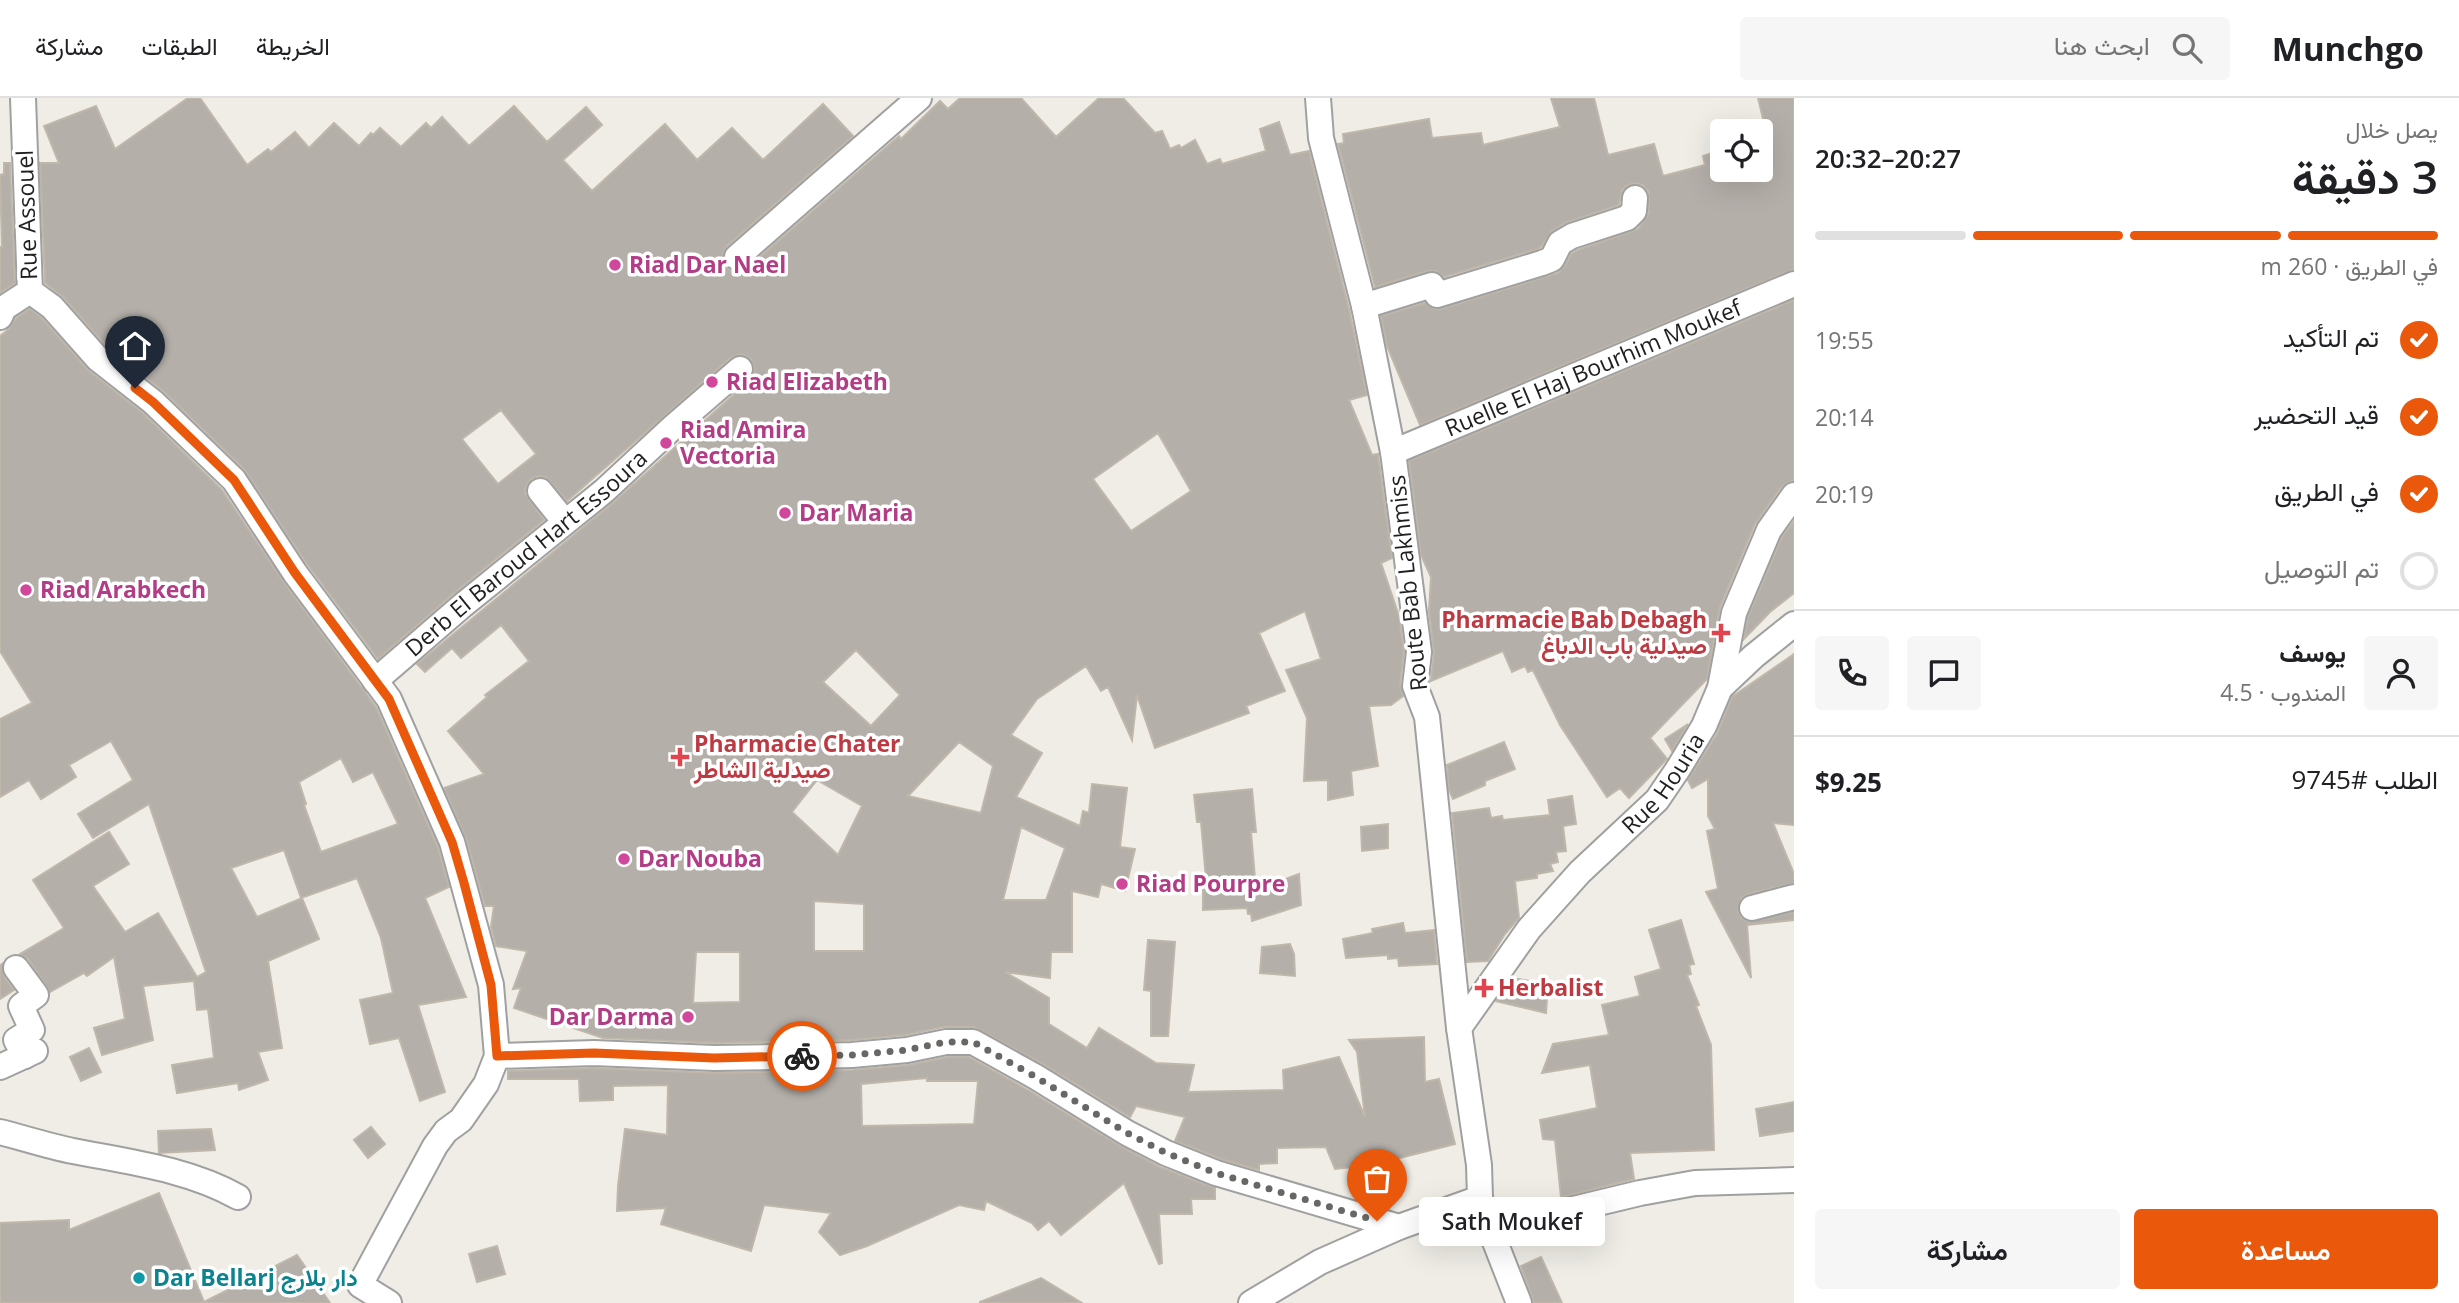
<!DOCTYPE html>
<html lang="ar">
<head>
<meta charset="utf-8">
<style>
	:root { --surface:#fff; --page:#f6f6f6; --text:#202124; --muted:#757577; --line:#e0e0e0; --accent:#ea580c }
	body { margin:0; font-family:"Open Sans",Vazirmatn,sans-serif; background:var(--page); color:var(--text); direction:rtl; height:100vh; display:flex; flex-direction:column; font-size:26px; white-space:nowrap }
	* { box-sizing:border-box; margin:0 }
	p { font-size:23px; color:var(--muted) }
	.icon { flex:none; width:38px; height:38px; fill:none; stroke:currentColor; stroke-width:2; stroke-linecap:round; stroke-linejoin:round }
	.map { position:relative; flex:1; overflow:hidden; direction:ltr }
	.drawer { display:flex; flex-direction:column; background:var(--surface); width:665px }
	.drawer>* { flex:none }
	.controls { position:absolute; left:1710px; top:21px; display:grid; gap:14px }
	.controls a { display:grid; place-items:center; width:63px; height:63px; border-radius:7px; background:var(--surface); box-shadow:0 7px 28px #0002; font-size:35px }
	.pin { position:absolute; display:grid; place-items:center; width:60px; height:60px; color:#fff; margin:-72px -30px; border-radius:50% 50% 50% 0; rotate:-45deg; box-shadow:0 0 7px #0007 }
	.pin .icon { rotate:45deg }
	.courier { position:absolute; display:grid; place-items:center; width:70px; height:70px; margin:-35px; border:5px solid #ea580c; border-radius:50%; background:#fff; color:#222; box-shadow:0 2px 9px #0007 }
	.bubble { position:absolute; height:49px; border-radius:7px; background:var(--surface); box-shadow:0 7px 28px #0002; font-size:23px; font-weight:600; line-height:49px; text-align:center; direction:rtl }
	.head em { font-style:normal; font-weight:600 }
	.head div { display:flex; flex-direction:column-reverse }
	.head { display:flex; align-items:center; justify-content:space-between; height:119px; padding:0 21px }
	h1 { font-size:46px; font-weight:600; line-height:52px }
	.bar { display:grid; grid-template-columns:repeat(4,1fr); gap:10px 7px; align-content:center; height:84px; padding:0 21px }
	.bar i { height:9px; border-radius:5px; background:var(--line) }
	.bar .active { background:var(--accent) }
	.bar p { grid-column:span 4 }
	.line { display:flex; align-items:center; gap:18px; padding:0 21px; border-top:2px solid var(--line) }
	.line div { flex:1 }
	.round { display:grid; place-items:center; flex:none; width:74px; height:74px; border-radius:7px; background:var(--page) }
	ol { padding:0 21px; list-style:none }
	li { display:flex; align-items:center; gap:21px; height:77px }
	li p { margin-inline-start:auto }
	li .icon { padding:7px; border-radius:50%; background:var(--accent); color:#fff; stroke-width:4 }
	li:last-child { color:var(--muted) }
	li i { width:38px; height:38px; border:4px solid var(--line); border-radius:50% }
	.cta { display:flex; gap:14px; margin-top:auto; padding:14px 21px }
	.cta a { flex:1; height:80px; border-radius:7px; background:var(--accent); color:#fff; font-size:28px; font-weight:600; line-height:80px; text-align:center }
	.cta a+a { background:var(--page); color:var(--text) }
	header { display:flex; align-items:center; gap:42px; box-sizing:border-box; height:98px; padding:0 35px; background:var(--surface); border-bottom:2px solid var(--line) }
	header strong { font-size:33px }
	nav { display:flex; gap:38px; margin-inline-start:auto; font-size:24px }
	.search { width:490px; height:63px; background:var(--page); display:flex; align-items:center; gap:18px; box-sizing:border-box; padding:0 24px; border-radius:7px; color:var(--muted); font-size:26px }
	main { display:flex; flex:1; min-height:0 }
	.map>svg:first-child { display:block }
	.building { fill:#b4afa9; stroke:#bfb7aa; stroke-width:2; fill-rule:evenodd }
	.lines { fill:none; stroke-linecap:round; stroke-linejoin:round }
	.street-casing { stroke:#a0a0a0; stroke-width:28 }
	.street { stroke:#fff; stroke-width:24 }
	.done { stroke:#686765; stroke-width:7; stroke-dasharray:0 12.6 }
	.route { stroke:#ea580c; stroke-width:9 }
	.hotel-dot { fill:#d1479c; stroke:#fff; stroke-width:2.5 }
	.health-dot { fill:#e0444e; stroke:#fff; stroke-width:2.5 }
	.culture-dot { fill:#0f9aa8; stroke:#fff; stroke-width:2.5 }
	.labels { text-anchor:middle; stroke-width:7; stroke-linejoin:round; paint-order:stroke }
	.street-label { font-size:23px; fill:#1f1f1f; stroke:#fff }
	.hotel-label { font-size:23px; font-weight:bold; fill:#b23c85; stroke:#fff; text-anchor:start }
	.health-label { font-size:23px; font-weight:bold; fill:#be3a42; stroke:#fff; text-anchor:start }
	.culture-label { font-size:23px; font-weight:bold; fill:#0d838f; stroke:#fff; text-anchor:start }
</style>
</head>
<body>
<header>
<strong>Munchgo</strong>
<div class="search"><svg class="icon" aria-label="search" viewBox="0 0 24 24"><circle cx="10" cy="10" r="6"/><path d="M15 15l6 6"/></svg>ابحث هنا</div>
<nav><a>الخريطة</a><a>الطبقات</a><a>مشاركة</a></nav>
</header>
<main>
<section class="drawer">
<div class="head"><div><h1>3 دقيقة</h1><p>يصل خلال</p></div><em>20:27–20:32</em></div>
<div class="bar"><i class="active"></i><i class="active"></i><i class="active"></i><i></i><p>في الطريق · 260 m</p></div>
<ol>
<li><svg class="icon" aria-label="check" viewBox="0 0 24 24"><path d="M5 12l5 5 9-10"/></svg>تم التأكيد<p>19:55</p></li>
<li><svg class="icon" aria-label="check" viewBox="0 0 24 24"><path d="M5 12l5 5 9-10"/></svg>قيد التحضير<p>20:14</p></li>
<li><svg class="icon" aria-label="check" viewBox="0 0 24 24"><path d="M5 12l5 5 9-10"/></svg>في الطريق<p>20:19</p></li>
<li><i></i>تم التوصيل</li>
</ol>
<div class="line" style="height:126px"><a class="round"><svg class="icon" aria-label="person" viewBox="0 0 24 24"><circle cx="12" cy="8" r="4"/><path d="M4 21q1-7 8-7t8 7"/></svg></a><div><b>يوسف</b><p>المندوب · 4.5</p></div><a class="round"><svg class="icon" aria-label="chat" viewBox="0 0 24 24"><path d="M4 5h16v11H9l-5 4z"/></svg></a><a class="round"><svg class="icon" aria-label="phone" viewBox="0 0 24 24"><path d="M5 4h4l2 5-3 2q2 4 5 5l2-3 5 2v4C11 20 4 13 5 4z"/></svg></a></div>
<div class="line" style="height:91px"><div>الطلب #9745</div><b>$9.25</b></div>
<div class="cta"><a>مساعدة</a><a>مشاركة</a></div>
</section>
<div class="map">
<svg width="1794" height="1205" viewBox="0 0 1794 1205">
	<rect width="100%" height="100%" fill="#efede6"/>
	<g class="building">
		<path d="M 188,0 L 200,0 L 247,67 L 268,51 L 271,54 L 295,34 L 309,50 L 334,25 L 359,48 L 371,35 L 373,37 L 380,30 L 401,49 L 426,25 L 431,30 L 442,19 L 469,48 L 514,8 L 547,44 L 586,9 L 602,27 L 563,62 L 592,93 L 665,26 L 697,62 L 732,30 L 763,62 L 823,6 L 853,38 L 727,148 L 723,155 L 725,168 L 732,173 L 739,174 L 747,170 L 899,38 L 901,41 L 940,3 L 948,11 L 960,0 L 1021,0 L 1056,39 L 1099,0 L 1123,0 L 1155,35 L 1162,33 L 1170,51 L 1179,47 L 1181,50 L 1195,42 L 1207,66 L 1220,61 L 1222,66 L 1266,53 L 1260,31 L 1279,24 L 1290,57 L 1309,53 L 1349,211 L 1367,297 L 1349,302 L 1372,357 L 1378,356 L 1392,460 L 1381,465 L 1399,518 L 1404,554 L 1400,586 L 1403,598 L 1391,607 L 1369,608 L 1378,668 L 1351,673 L 1353,697 L 1328,702 L 1328,682 L 1304,683 L 1307,620 L 1286,572 L 1321,561 L 1305,513 L 1259,535 L 1285,593 L 1246,608 L 1249,615 L 1155,650 L 1137,597 L 1132,642 L 1108,589 L 1101,593 L 1086,568 L 1037,601 L 1011,637 L 1042,655 L 1016,699 L 1080,728 L 1083,713 L 1089,715 L 1092,686 L 1127,690 L 1120,749 L 1135,751 L 1125,793 L 1101,786 L 1098,799 L 1072,793 L 1072,854 L 1051,854 L 1050,880 L 1005,874 L 1049,900 L 1049,926 L 1087,950 L 1099,930 L 1156,965 L 1194,967 L 1188,994 L 1284,992 L 1283,972 L 1339,959 L 1365,1019 L 1357,954 L 1349,942 L 1424,939 L 1425,984 L 1439,981 L 1455,1046 L 1372,1067 L 1335,1071 L 1326,1049 L 1277,1050 L 1277,1065 L 1259,1066 L 1259,1072 L 1221,1061 L 1175,1043 L 1185,1019 L 1136,1008 L 1130,1019 L 1043,966 L 974,929 L 943,929 L 905,937 L 851,942 L 714,945 L 603,940 L 514,910 L 521,890 L 513,891 L 527,853 L 496,848 L 491,829 L 494,808 L 485,808 L 466,740 L 444,690 L 484,676 L 448,633 L 487,599 L 485,597 L 529,563 L 501,527 L 461,560 L 452,550 L 425,574 L 417,566 L 614,404 L 750,282 L 754,275 L 754,268 L 751,261 L 744,257 L 737,257 L 730,260 L 567,403 L 546,379 L 538,378 L 531,381 L 526,388 L 525,396 L 544,422 L 454,495 L 378,561 L 307,466 L 244,371 L 163,293 L 108,250 L 63,199 L 45,185 L 40,65 L 59,65 L 44,28 L 96,8 L 115,51 ZM 501,312 L 536,356 L 498,386 L 462,341 ZM 1158,335 L 1191,393 L 1131,433 L 1093,381 ZM 856,552 L 900,597 L 871,628 L 823,584 ZM 959,644 L 993,668 L 981,715 L 908,698 ZM 817,682 L 862,708 L 838,757 L 792,714 ZM 1021,729 L 1065,750 L 1046,802 L 1003,802 ZM 814,803 L 864,806 L 864,853 L 814,853 ZM 696,854 L 740,854 L 740,904 L 693,905 Z"/>
		<path d="M 1551,0 L 1594,0 L 1608,57 L 1654,46 L 1663,78 L 1705,67 L 1703,58 L 1722,52 L 1722,72 L 1760,72 L 1760,43 L 1768,41 L 1758,0 L 1794,0 L 1794,171 L 1420,327 L 1387,248 L 1381,218 L 1425,205 L 1434,211 L 1441,211 L 1558,175 L 1565,168 L 1571,156 L 1578,152 L 1638,131 L 1649,115 L 1649,94 L 1643,87 L 1635,85 L 1628,87 L 1622,92 L 1619,107 L 1565,125 L 1552,133 L 1541,149 L 1537,151 L 1444,179 L 1435,173 L 1428,173 L 1375,189 L 1338,46 L 1344,45 L 1343,36 L 1429,21 L 1432,40 L 1481,35 L 1483,47 L 1560,29 Z"/>
		<path d="M 4,65 L 10,65 L 15,185 L 0,195 L 0,149 L 2,149 L 0,77 L 4,76 Z"/>
		<path d="M 1794,202 L 1794,382 L 1782,388 L 1755,426 L 1720,509 L 1707,581 L 1650,640 L 1667,661 L 1629,700 L 1620,690 L 1607,699 L 1560,627 L 1533,572 L 1528,574 L 1525,568 L 1512,574 L 1503,553 L 1431,583 L 1434,555 L 1429,513 L 1431,479 L 1421,457 L 1409,363 Z"/>
		<path d="M 30,211 L 42,220 L 89,273 L 143,315 L 222,392 L 283,483 L 376,609 L 438,749 L 449,789 L 425,800 L 466,899 L 418,907 L 445,994 L 420,1003 L 399,940 L 370,946 L 360,902 L 393,895 L 381,840 L 357,780 L 301,800 L 284,752 L 231,770 L 257,819 L 302,800 L 319,841 L 268,863 L 282,950 L 258,954 L 268,982 L 239,992 L 238,985 L 177,995 L 172,967 L 214,960 L 208,911 L 197,912 L 194,883 L 143,888 L 153,942 L 102,957 L 94,930 L 125,921 L 114,859 L 87,878 L 84,875 L 50,894 L 28,861 L 20,856 L 64,830 L 33,782 L 109,734 L 129,766 L 93,788 L 125,834 L 158,815 L 197,879 L 206,874 L 149,706 L 93,740 L 78,716 L 133,682 L 111,643 L 69,667 L 76,679 L 41,701 L 29,682 L 0,699 L 0,621 L 32,605 L 0,553 L 0,238 L 9,231 L 16,220 ZM 341,660 L 353,684 L 373,674 L 398,726 L 321,754 L 304,707 L 306,706 L 299,684 Z"/>
		<path d="M 1794,423 L 1794,495 L 1770,514 L 1744,541 L 1748,519 L 1782,439 Z"/>
		<path d="M 1794,556 L 1794,727 L 1773,725 L 1794,776 L 1794,785 L 1748,796 L 1741,800 L 1738,813 L 1741,820 L 1749,824 L 1794,814 L 1794,822 L 1747,827 L 1751,880 L 1706,794 L 1718,791 L 1707,733 L 1715,731 L 1708,718 L 1708,681 L 1692,690 L 1688,682 L 1717,636 L 1732,599 Z"/>
		<path d="M 1688,626 L 1672,653 L 1665,641 Z"/>
		<path d="M 1504,644 L 1515,671 L 1485,683 L 1485,687 L 1453,701 L 1449,692 L 1447,667 Z"/>
		<path d="M 1252,691 L 1256,734 L 1251,734 L 1256,792 L 1299,776 L 1301,807 L 1252,823 L 1251,816 L 1248,816 L 1247,810 L 1203,812 L 1203,781 L 1206,781 L 1201,724 L 1197,724 L 1194,697 Z"/>
		<path d="M 1572,698 L 1576,726 L 1563,728 L 1566,753 L 1556,754 L 1558,764 L 1550,766 L 1553,773 L 1537,776 L 1537,780 L 1515,783 L 1519,820 L 1505,836 L 1488,863 L 1467,864 L 1452,715 L 1489,710 L 1491,720 L 1502,718 L 1503,722 L 1550,717 L 1548,702 Z"/>
		<path d="M 1388,726 L 1388,750 L 1362,753 L 1361,729 Z"/>
		<path d="M 1681,822 L 1694,866 L 1689,867 L 1691,876 L 1687,877 L 1699,907 L 1696,908 L 1711,947 L 1714,1052 L 1630,1055 L 1634,1081 L 1561,1099 L 1555,1042 L 1543,1041 L 1540,1022 L 1597,1010 L 1590,967 L 1542,975 L 1553,946 L 1609,937 L 1602,907 L 1640,898 L 1635,879 L 1661,871 L 1649,832 Z"/>
		<path d="M 1403,825 L 1405,835 L 1434,832 L 1437,866 L 1399,868 L 1398,860 L 1388,861 L 1388,857 L 1346,860 L 1343,841 L 1373,835 L 1372,831 Z"/>
		<path d="M 1148,842 L 1175,844 L 1168,938 L 1151,938 L 1151,893 L 1144,892 Z"/>
		<path d="M 1290,846 L 1294,856 L 1295,878 L 1260,875 L 1262,849 Z"/>
		<path d="M 2,866 L 4,878 L 14,892 L 0,901 L 0,868 Z"/>
		<path d="M 1512,880 L 1548,886 L 1546,915 L 1496,903 Z"/>
		<path d="M 89,950 L 101,974 L 81,983 L 70,959 Z"/>
		<path d="M 948,959 L 969,959 L 1028,992 L 1120,1048 L 1160,1069 L 1215,1090 L 1215,1101 L 1191,1101 L 1192,1116 L 1159,1116 L 1162,1165 L 1159,1166 L 1124,1085 L 1061,1137 L 1049,1123 L 1038,1132 L 1032,1125 L 986,1103 L 984,1112 L 959,1107 L 867,1148 L 840,1157 L 819,1134 L 831,1115 L 764,1107 L 751,1153 L 661,1126 L 666,1110 L 617,1113 L 618,1088 L 625,1031 L 667,1037 L 668,987 L 613,988 L 613,1002 L 580,1003 L 579,981 L 508,981 L 508,973 L 594,970 L 713,975 L 853,972 L 908,967 ZM 927,980 L 927,983 L 978,983 L 974,1026 L 862,1028 L 861,986 Z"/>
		<path d="M 1794,1004 L 1794,1033 L 1760,1038 L 1756,1011 Z"/>
		<path d="M 371,1029 L 385,1046 L 368,1060 L 354,1042 Z"/>
		<path d="M 211,1031 L 215,1052 L 159,1055 L 158,1033 Z"/>
		<path d="M 159,1095 L 204,1204 L 297,1157 L 330,1205 L 0,1205 L 0,1125 L 69,1122 L 69,1132 Z"/>
		<path d="M 497,1148 L 505,1176 L 477,1184 L 469,1156 Z"/>
		<path d="M 1541,1159 L 1562,1205 L 1534,1205 L 1521,1168 Z"/>
		<path d="M 1041,1180 L 1082,1205 L 980,1205 L 980,1204 Z"/>
	</g>
	<g class="lines">
		<defs>
			<g id="street">
				<path d="M 1318,0 L 1321,40 L 1364,208 L 1393,354 L 1419,554 L 1415,588 L 1427,619 L 1459,930 L 1479,1067 L 1480,1100 L 1490,1131 L 1519,1205"/>
				<path d="M 737,159 L 919,0"/>
				<path d="M 30,193 L 52,209 L 98,261 L 153,304 L 234,382 L 295,475 L 389,601 L 452,744 L 491,887 L 497,958 L 486,986 L 461,1022 L 446,1033 L 435,1048 L 360,1187 L 389,1205"/>
				<path d="M 1364,208 L 1432,187 L 1437,197 L 1542,165 L 1552,161 L 1560,145 L 1572,138 L 1627,120 L 1634,113 L 1635,100"/>
				<path d="M 0,219 L 4,210 L 30,193 L 23,0"/>
				<path id="s1" d="M 1393,354 L 1794,186"/>
				<path d="M 540,393 L 565,424"/>
				<path id="s2" d="M 375,583 L 463,507 L 604,393 L 673,329 L 740,271"/>
				<path d="M 1720,590 L 1754,558 L 1794,526"/>
				<path d="M 1752,810 L 1794,799"/>
				<path d="M 16,870 L 36,897 L 21,908 L 32,932 L 16,942 L 25,958"/>
				<path id="s3" d="M 1459,930 L 1529,831 L 1580,774 L 1657,702 L 1678,671 L 1704,628 L 1720,590 L 1734,515 L 1769,432 L 1794,397"/>
				<path d="M 497,958 L 594,955 L 714,960 L 772,959 L 852,957 L 907,952 L 946,944 L 973,944 L 1036,979 L 1127,1035 L 1166,1055 L 1216,1075 L 1399,1129"/>
				<path d="M 0,969 L 35,953"/>
				<path d="M 0,1034 C 24,1040 48,1048 73,1053 C 129,1064 188,1071 238,1099"/>
				<path d="M 1490,1131 L 1640,1095 L 1695,1085 L 1794,1082"/>
				<path d="M 1251,1205 L 1320,1164 L 1399,1129 L 1480,1100"/>
			</g>
		</defs>
		<use href="#street" class="street-casing"/>
		<use href="#street" class="street"/>
	</g>
	<g class="lines">
		<path class="done" d="M 802,958 L 852,957 L 907,952 L 946,944 L 973,944 L 1036,979 L 1127,1035 L 1166,1055 L 1216,1075 L 1377,1123"/>
		<path class="route" d="M 135,290 L 153,304 L 234,382 L 295,475 L 389,601 L 452,744 L 464,785 L 491,887 L 497,958 L 594,955 L 714,960 L 802,958"/>
	</g>
	<g class="hotel-dot">
		<circle cx="615" cy="167" r="7"/>
		<circle cx="712" cy="284" r="7"/>
		<circle cx="666" cy="345" r="7"/>
		<circle cx="785" cy="415" r="7"/>
		<circle cx="26" cy="492" r="7"/>
		<circle cx="624" cy="761" r="7"/>
		<circle cx="1122" cy="786" r="7"/>
		<circle cx="688" cy="919" r="7"/>
	</g>
	<g class="health-dot">
		<path d="M1717.5 524.5h7v7h7v7h-7v7h-7v-7h-7v-7h7z"/>
		<path d="M676.5 648.5h7v7h7v7h-7v7h-7v-7h-7v-7h7z"/>
		<path d="M1480.5 879.5h7v7h7v7h-7v7h-7v-7h-7v-7h7z"/>
	</g>
	<circle class="culture-dot" cx="139" cy="1180" r="7"/>
	<g class="labels">
		<g class="street-label">
			<text transform="translate(27 117) rotate(-92)" y="8">Rue Assouel</text>
			<text dy="8" stroke="none"><textPath href="#s1" startOffset="217">Ruelle El Haj Bourhim Moukef</textPath></text>
			<text dy="8" stroke="none"><textPath href="#s2" startOffset="198">Derb El Baroud Hart Essoura</textPath></text>
			<text transform="translate(1408 485) rotate(-96)" y="8">Route Bab Lakhmiss</text>
			<text dy="8" stroke="none"><textPath href="#s3" startOffset="320">Rue Houria</textPath></text>
		</g>
		<g class="hotel-label">
			<text x="629" y="175">Riad Dar Nael</text>
			<text x="726" y="292">Riad Elizabeth</text>
			<text x="680" y="340">Riad Amira<tspan x="680" dy="26">Vectoria</tspan></text>
			<text x="799" y="423">Dar Maria</text>
			<text x="40" y="500">Riad Arabkech</text>
			<text x="638" y="769">Dar Nouba</text>
			<text x="1136" y="794">Riad Pourpre</text>
			<text x="674" y="927" text-anchor="end">Dar Darma</text>
		</g>
		<g class="health-label">
			<text x="1707" y="530" text-anchor="end">Pharmacie Bab Debagh<tspan x="1707" dy="26">صيدلية باب الدباغ</tspan></text>
			<text x="694" y="654">Pharmacie Chater<tspan x="694" dy="26">صيدلية الشاطر</tspan></text>
			<text x="1498" y="898">Herbalist</text>
		</g>
		<g class="culture-label">
			<text x="153" y="1188">Dar Bellarj دار بلارج</text>
		</g>
	</g>
</svg>
<div class="controls">
<a><svg class="icon" aria-label="locate" viewBox="0 0 24 24"><circle cx="12" cy="12" r="6"/><path d="M12 2v4M12 18v4M2 12h4M18 12h4"/></svg></a>
</div>
<div class="pin" style="left:1377px;top:1123px;background:#ea580c"><svg class="icon" aria-label="bag" viewBox="0 0 24 24"><path d="M5 8h14l-1 12H6zM9 8a3 3 0 0 1 6 0"/></svg></div>
<div class="pin" style="left:135px;top:290px;background:#1f2937"><svg class="icon" aria-label="home" viewBox="0 0 24 24"><path d="M3 11l9-7 9 7M6 9v11h12V9"/></svg></div>
<div class="courier" style="left:802px;top:958px"><svg class="icon" aria-label="bike" viewBox="0 0 24 24"><circle cx="6" cy="16" r="4"/><circle cx="18" cy="16" r="4"/><path d="M6 16l4-8h5l3 8M10 8l3 8H6M13 5h3"/></svg></div>
<div class="bubble" style="left:1419px;top:1099px;width:186px">Sath Moukef</div>
</div>
</main>
</body>
</html>
